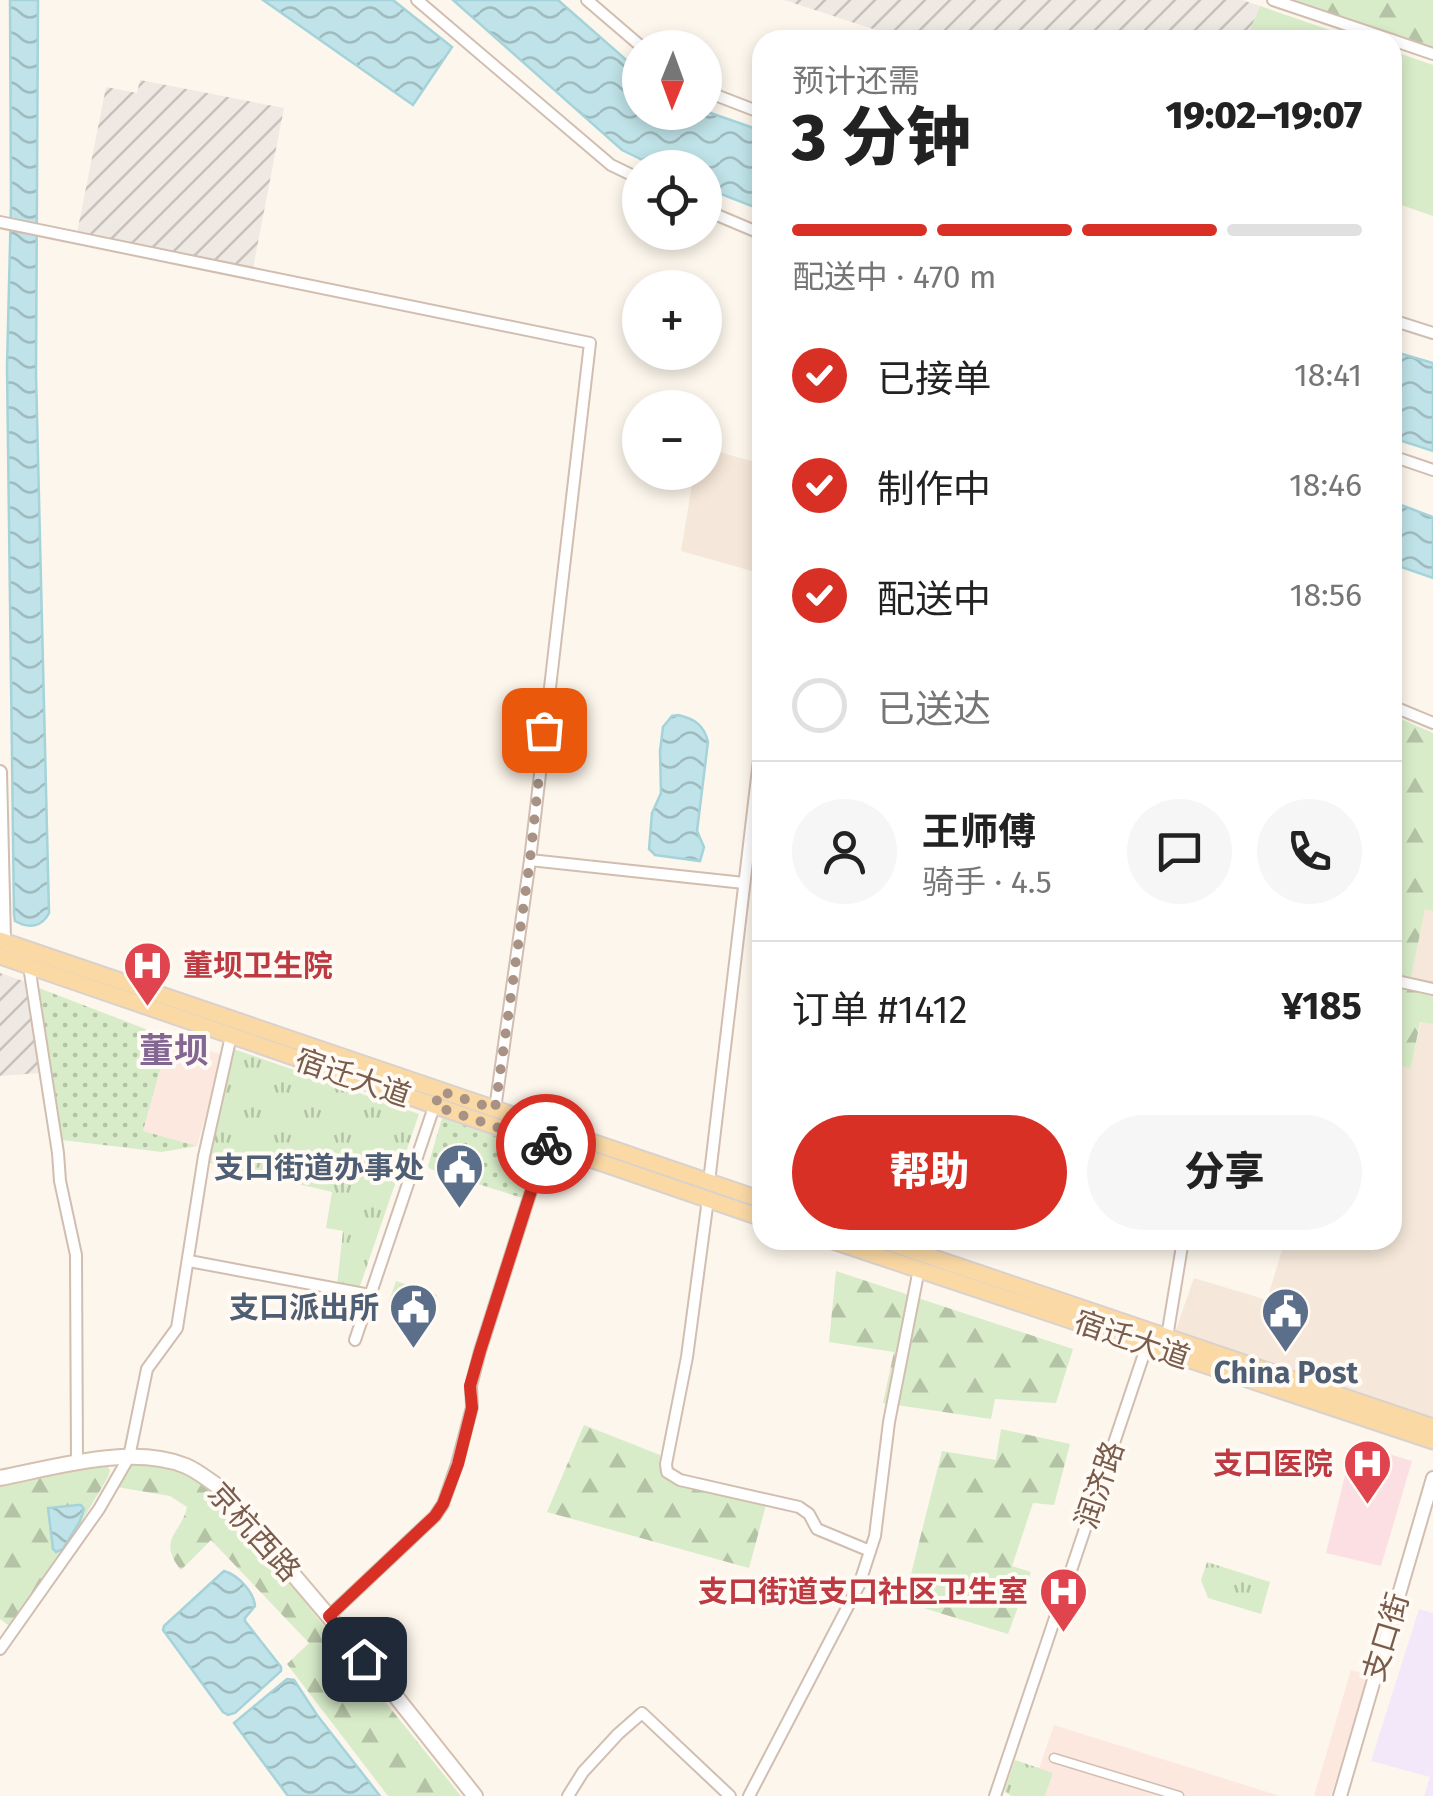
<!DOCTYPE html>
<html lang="zh">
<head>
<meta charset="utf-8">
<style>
	:root { --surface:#fff; --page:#f6f6f6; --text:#222; --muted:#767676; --line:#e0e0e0; --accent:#d93025 }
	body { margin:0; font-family:"Fira Sans","Noto Sans SC",sans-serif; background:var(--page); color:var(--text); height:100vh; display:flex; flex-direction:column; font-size:38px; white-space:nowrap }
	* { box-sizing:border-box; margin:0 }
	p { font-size:32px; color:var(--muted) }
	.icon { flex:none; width:55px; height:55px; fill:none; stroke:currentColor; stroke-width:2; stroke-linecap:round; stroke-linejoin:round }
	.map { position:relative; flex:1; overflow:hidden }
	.panel { position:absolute; left:752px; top:30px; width:650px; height:1220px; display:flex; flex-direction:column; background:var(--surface); border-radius:30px; box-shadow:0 5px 15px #0003 }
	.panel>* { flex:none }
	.needle { width:65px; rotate:181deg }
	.buttons { position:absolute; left:622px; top:30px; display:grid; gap:20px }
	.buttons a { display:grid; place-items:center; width:100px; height:100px; border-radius:50%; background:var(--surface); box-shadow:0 5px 15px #0003; font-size:50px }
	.pin { position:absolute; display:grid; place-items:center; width:85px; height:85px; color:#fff; margin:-42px; border-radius:20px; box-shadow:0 5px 15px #0006 }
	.courier { position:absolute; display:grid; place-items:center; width:100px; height:100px; margin:-50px; border:8px solid #d93025; border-radius:50%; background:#fff; color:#222; box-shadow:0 2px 12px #0007 }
	.headline em { font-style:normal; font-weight:800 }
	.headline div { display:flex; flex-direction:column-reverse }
	.headline { display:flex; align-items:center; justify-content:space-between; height:170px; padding:0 40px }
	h1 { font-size:65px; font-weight:800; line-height:75px }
	.bar { display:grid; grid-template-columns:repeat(4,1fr); gap:15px 10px; align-content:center; height:120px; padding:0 40px }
	.bar i { height:12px; border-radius:8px; background:var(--line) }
	.bar .selected { background:var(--accent) }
	.bar p { grid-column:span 4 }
	.line { display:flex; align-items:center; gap:25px; padding:0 40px; border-top:2px solid var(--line) }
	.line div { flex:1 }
	.round { display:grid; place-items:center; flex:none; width:105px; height:105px; border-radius:52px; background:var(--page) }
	ol { padding:0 40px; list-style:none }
	li { display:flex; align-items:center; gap:30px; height:110px }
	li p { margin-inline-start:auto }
	li .icon { padding:10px; border-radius:50%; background:var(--accent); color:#fff; stroke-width:4 }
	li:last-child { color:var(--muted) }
	li i { width:55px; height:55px; border:5px solid var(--line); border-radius:50% }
	.primary-button { display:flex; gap:20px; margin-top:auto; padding:20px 40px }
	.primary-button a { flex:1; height:115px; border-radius:60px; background:var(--accent); color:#fff; font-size:40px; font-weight:800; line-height:115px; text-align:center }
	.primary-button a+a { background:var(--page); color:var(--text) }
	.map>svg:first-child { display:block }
	.residential { fill:#f5e8da }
	.commercial { fill:#fde8e0 }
	.industrial { fill:url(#industrial-furrows) }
	.education { fill:#f3e8fa }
	.medical { fill:#fbdfe3 }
	.grass { fill:#d8ecc9 }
	.forest { fill:url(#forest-firs) }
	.park { fill:url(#park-tufts) }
	.garden { fill:url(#garden-dots) }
	.water { fill:url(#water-waves); stroke:#a5d3da; stroke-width:2.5 }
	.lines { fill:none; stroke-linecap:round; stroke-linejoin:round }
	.pedestrian-casing { stroke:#d1beb0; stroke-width:11 }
	.minor-casing { stroke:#d1beb0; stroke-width:14 }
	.tertiary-casing { stroke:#d1beb0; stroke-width:16 }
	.secondary-casing { stroke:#d6c0b0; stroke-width:18 }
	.primary-casing { stroke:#dad1cd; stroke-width:19 }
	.pedestrian { stroke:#fff; stroke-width:8 }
	.minor { stroke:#fff; stroke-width:10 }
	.tertiary { stroke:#fff; stroke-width:12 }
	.secondary { stroke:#fff; stroke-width:14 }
	.primary { stroke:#fbd9a5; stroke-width:15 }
	.done { stroke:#a89285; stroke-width:10; stroke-dasharray:0 18 }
	.route { stroke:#d93025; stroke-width:12 }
	.labels { text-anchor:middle; stroke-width:8; stroke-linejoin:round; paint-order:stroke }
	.health-label { font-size:30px; font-weight:bold; fill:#be3a42; stroke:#fffaf3; text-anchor:end }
	.street-label { font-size:30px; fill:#7a5c4d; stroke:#fffaf3 }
	.service-label { font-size:30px; font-weight:bold; fill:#4e5e75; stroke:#fffaf3; text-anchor:end }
	.quarter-label { font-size:35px; font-weight:bold; fill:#846695; stroke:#fffaf3 }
</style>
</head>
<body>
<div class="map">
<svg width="1433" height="1796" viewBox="0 0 1433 1796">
	<defs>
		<pattern id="industrial-furrows" width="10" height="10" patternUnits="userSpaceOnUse" patternTransform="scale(2.5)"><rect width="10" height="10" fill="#efe9e4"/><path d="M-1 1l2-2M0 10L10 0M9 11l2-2" fill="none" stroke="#c7c0bb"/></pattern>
		<pattern id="forest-firs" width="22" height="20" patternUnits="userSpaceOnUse" patternTransform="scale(2.5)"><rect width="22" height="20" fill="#d8ecc9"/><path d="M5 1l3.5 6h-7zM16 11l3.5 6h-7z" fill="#b4c2a5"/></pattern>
		<pattern id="park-tufts" width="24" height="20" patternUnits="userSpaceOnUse" patternTransform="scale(2.5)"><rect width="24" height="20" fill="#d8ecc9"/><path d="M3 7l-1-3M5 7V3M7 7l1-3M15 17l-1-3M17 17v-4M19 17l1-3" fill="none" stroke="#b4c2a5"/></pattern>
		<pattern id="garden-dots" width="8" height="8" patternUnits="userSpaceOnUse" patternTransform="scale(2.5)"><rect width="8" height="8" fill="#d8ecc9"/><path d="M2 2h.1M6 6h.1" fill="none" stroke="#b4c2a5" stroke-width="1.8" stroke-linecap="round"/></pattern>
		<pattern id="water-waves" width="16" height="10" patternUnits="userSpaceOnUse" patternTransform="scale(2.5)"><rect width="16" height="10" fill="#bfe3e8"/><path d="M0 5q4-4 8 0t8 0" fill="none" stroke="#a0bbbe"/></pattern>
	</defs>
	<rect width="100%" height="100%" fill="#fdf6ec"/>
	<g class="residential">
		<path d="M 761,446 L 762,574 L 681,551 L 694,473 L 705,472 L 705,448 L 755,462 Z"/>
		<path d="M 1425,908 L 1433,911 L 1433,994 L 1409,989 Z"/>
		<path d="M 1421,1021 L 1433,1024 L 1433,1418 L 1175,1332 L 1194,1278 L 1267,1300 L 1285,1240 L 1392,1240 L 1393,1064 L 1411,1067 Z"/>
	</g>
	<g class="commercial">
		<path d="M 169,1038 L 223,1055 L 197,1146 L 143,1131 Z"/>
		<path d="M 1351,1670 L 1368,1674 L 1331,1796 L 1314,1796 Z"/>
		<path d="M 1054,1725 L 1280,1796 L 1045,1796 L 1053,1773 L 1039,1769 Z"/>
	</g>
	<g class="industrial">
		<path d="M 784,0 L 1242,0 L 1260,6 L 1246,40 L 907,40 Z"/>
		<path d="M 140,80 L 284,108 L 253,268 L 77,233 L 106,87 L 137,93 Z"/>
		<path d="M 0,973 L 26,982 L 39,1073 L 0,1076 Z"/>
	</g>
	<path class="education" d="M 1419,1609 L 1433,1613 L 1433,1796 L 1424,1796 L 1430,1777 L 1371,1761 Z"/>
	<path class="medical" d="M 1353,1443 L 1412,1461 L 1381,1566 L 1326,1553 Z"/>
	<g class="grass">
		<path d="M 1260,6 L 1359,40 L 1246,40 Z"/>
		<path d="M 1393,51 L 1433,65 L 1433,216 L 1393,202 Z"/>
		<path d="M 396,1281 L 437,1295 L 430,1316 L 389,1302 Z"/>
	</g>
	<g class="forest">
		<path d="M 1293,0 L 1433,0 L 1433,47 Z"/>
		<path d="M 1392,715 L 1433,733 L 1433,911 L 1425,909 L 1409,988 L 1433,994 L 1433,1024 L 1420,1022 L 1411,1068 L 1393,1064 Z"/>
		<path d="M 836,1271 L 1073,1349 L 1056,1403 L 995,1399 L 991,1419 L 883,1403 L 894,1352 L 829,1342 Z"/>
		<path d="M 584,1425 L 660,1455 L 660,1472 L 670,1482 L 766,1505 L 749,1568 L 547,1512 Z"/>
		<path d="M 1001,1429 L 1070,1444 L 1054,1505 L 1033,1503 L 1012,1566 L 1031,1572 L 1008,1634 L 904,1602 L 942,1451 L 996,1460 Z"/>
		<path d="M 99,1464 L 107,1465 L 110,1471 L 108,1477 L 69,1543 L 11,1627 L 0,1619 L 0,1482 Z"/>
		<path d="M 131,1465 C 144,1466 159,1466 171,1469 C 203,1479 224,1505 246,1529 L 461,1796 L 388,1796 L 287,1664 L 309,1643 L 211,1540 L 181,1570 C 156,1539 182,1533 187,1507 L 170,1496 L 117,1487 Z"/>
	</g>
	<g class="park">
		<path d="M 231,1048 L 419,1114 L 359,1289 L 337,1285 L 343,1231 L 326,1228 L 332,1192 L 206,1162 Z"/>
		<path d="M 1207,1562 L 1270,1582 L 1261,1614 L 1208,1598 L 1201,1580 Z"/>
		<path d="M 1015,1760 L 1053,1773 L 1045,1796 L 1012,1796 L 1005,1792 L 1005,1789 Z"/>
	</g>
	<g class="garden">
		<path d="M 39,988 L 169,1038 L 143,1131 L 197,1146 L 162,1152 L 62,1140 Z"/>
		<path d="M 442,1118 L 540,1151 L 526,1199 L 430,1169 L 428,1166 Z"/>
	</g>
	<g class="water">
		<path d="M 10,0 L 38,0 L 36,374 L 49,913 C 42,927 29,929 15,921 L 14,915 L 7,367 L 11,204 Z"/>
		<path d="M 263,0 L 393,0 L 452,47 L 413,105 Z"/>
		<path d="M 453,0 L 558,0 L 640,72 L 640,112 L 705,111 L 762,131 L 762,210 L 705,188 L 705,168 L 657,167 L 622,150 Z"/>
		<path d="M 1392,351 L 1433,363 L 1433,451 L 1393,438 Z"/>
		<path d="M 1393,502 L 1433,517 L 1433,578 L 1393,564 Z"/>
		<path d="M 678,715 C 695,719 704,725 708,742 L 697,831 L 704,847 L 700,861 L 655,855 L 649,849 L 652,813 L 661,793 L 660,751 L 663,727 L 672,716 Z"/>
		<path d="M 78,1505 L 81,1505 L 84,1509 L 80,1521 L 63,1549 L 56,1552 L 53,1549 L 48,1508 Z"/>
		<path d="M 224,1571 C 238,1575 254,1592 255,1606 L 245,1618 L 245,1621 L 281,1667 L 281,1671 L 235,1713 L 228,1715 L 223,1712 L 163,1630 L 164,1626 Z"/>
		<path d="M 287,1679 L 294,1680 L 317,1715 L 380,1796 L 288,1796 L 234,1723 Z"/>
	</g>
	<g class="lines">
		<defs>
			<path id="pedestrian" d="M 1054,1758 L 1179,1796"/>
			<g id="minor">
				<path d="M 417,0 L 611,165 L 640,179"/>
				<path d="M 587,0 L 643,48"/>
				<path d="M 1273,0 L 1392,40"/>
				<path d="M 1392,40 L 1433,54"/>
				<path d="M 705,91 L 762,113"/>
				<path d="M 705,210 L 762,234"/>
				<path d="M 0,222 L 590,343 L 530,860 L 495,1109"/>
				<path d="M 1392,320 L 1433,333"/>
				<path d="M 1392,456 L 1433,470"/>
				<path d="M 1392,706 L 1433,723"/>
				<path d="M 530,860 L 744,883"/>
				<path d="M 29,966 L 58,1153 L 60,1181 L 76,1255 L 77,1464"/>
				<path d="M 1392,980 L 1433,989"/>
				<path d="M 709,1182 L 762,735"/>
				<path d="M 708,1199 L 687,1357 L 666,1464 L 667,1472 L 680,1480 L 799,1507 L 809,1514 L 817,1529 L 870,1551"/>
				<path d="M 189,1261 L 370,1295"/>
				<path d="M 1167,1337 L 1183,1240"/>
				<path d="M 355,1340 L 436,1101"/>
				<path d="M 329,1616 L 435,1516 L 443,1504 L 457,1464 L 472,1407 L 471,1386 L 480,1351 L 546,1144"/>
				<path d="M 0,1649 L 99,1509 L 129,1457 L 147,1369 L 177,1328 L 204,1156 L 231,1036"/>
				<path d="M 568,1796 L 583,1772 L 618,1734 L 642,1713 L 730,1796"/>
				<path d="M 749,1796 L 859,1585 L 875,1536 L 889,1422 L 919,1269"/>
				<path d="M 995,1796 L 1147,1345"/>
			</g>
			<g id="tertiary">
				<path d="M 0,772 L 4,941"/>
				<path d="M 1340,1796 L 1433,1478"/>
			</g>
			<path id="secondary" d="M 0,1478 C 56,1467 132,1444 186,1466 C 198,1471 208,1480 219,1487 L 386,1684 L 475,1796"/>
			<g id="primary">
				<path d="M 0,940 L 762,1200"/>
				<path d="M 0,956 L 762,1218"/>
				<path d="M 830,1240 L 1433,1441"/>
				<path d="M 881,1240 L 1433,1427"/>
			</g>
		</defs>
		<use href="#pedestrian" class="pedestrian-casing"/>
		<use href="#minor" class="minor-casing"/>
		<use href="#tertiary" class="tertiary-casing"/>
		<use href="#secondary" class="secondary-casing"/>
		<use href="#primary" class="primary-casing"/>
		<use href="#pedestrian" class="pedestrian"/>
		<use href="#minor" class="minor"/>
		<use href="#tertiary" class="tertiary"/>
		<use href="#secondary" class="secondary"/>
		<use href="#primary" class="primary"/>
	</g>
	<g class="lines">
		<path class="done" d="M 544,730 L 530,860 L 495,1109 L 440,1091 L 435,1106 L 546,1144"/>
		<path class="route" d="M 364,1659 L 329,1616 L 435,1516 L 443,1504 L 458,1464 L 472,1408 L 470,1386 L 480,1351 L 546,1144"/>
	</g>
	<defs>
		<symbol id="hospital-pin" viewBox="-11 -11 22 30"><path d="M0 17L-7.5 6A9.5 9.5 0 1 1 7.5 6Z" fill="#e0444e" stroke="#fffaf3"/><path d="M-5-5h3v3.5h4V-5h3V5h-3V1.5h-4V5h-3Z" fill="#fff"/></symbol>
		<symbol id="civic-pin" viewBox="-11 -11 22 30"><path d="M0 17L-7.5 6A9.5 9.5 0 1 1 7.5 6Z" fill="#5c6f8a" stroke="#fffaf3"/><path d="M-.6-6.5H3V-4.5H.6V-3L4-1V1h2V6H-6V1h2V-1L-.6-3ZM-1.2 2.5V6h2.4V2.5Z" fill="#fff"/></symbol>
	</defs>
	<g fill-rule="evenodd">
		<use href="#hospital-pin" x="120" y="938" width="55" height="75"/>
		<use href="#civic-pin" x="432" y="1140" width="55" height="75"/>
		<use href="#civic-pin" x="386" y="1280" width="55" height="75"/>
		<use href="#civic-pin" x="1258" y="1284" width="55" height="75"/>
		<use href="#hospital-pin" x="1340" y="1436" width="55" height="75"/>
		<use href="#hospital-pin" x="1036" y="1564" width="55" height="75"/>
	</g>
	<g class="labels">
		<g class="health-label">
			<text x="183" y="976" text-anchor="start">董坝卫生院</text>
			<text x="1333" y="1474">支口医院</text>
			<text x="1028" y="1602">支口街道支口社区卫生室</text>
		</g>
		<g class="street-label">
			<text transform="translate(353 1078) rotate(19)" y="10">宿迁大道</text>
			<text transform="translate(1132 1340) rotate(19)" y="10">宿迁大道</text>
			<text transform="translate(1100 1485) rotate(-71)" y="10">润济路</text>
			<text transform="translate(254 1532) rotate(48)" y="10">京杭西路</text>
			<text transform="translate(1386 1637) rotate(-73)" y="10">支口街</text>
		</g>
		<g class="service-label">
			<text x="424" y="1178">支口街道办事处</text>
			<text x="379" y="1318">支口派出所</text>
			<text x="1286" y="1383" text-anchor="middle">China Post</text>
		</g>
		<g class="quarter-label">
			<text x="174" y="1063">董坝</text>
		</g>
	</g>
</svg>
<div class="buttons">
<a><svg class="needle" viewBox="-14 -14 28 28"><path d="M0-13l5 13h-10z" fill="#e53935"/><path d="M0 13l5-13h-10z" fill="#767676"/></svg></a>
<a><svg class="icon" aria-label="locate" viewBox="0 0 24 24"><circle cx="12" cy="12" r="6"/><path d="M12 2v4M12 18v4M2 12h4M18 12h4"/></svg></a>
<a>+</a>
<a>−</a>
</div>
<div class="pin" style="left:544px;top:730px;background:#ea580c"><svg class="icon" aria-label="bag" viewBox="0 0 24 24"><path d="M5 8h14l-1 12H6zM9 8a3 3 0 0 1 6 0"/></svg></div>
<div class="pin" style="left:364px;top:1659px;background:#1f2937"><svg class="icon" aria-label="home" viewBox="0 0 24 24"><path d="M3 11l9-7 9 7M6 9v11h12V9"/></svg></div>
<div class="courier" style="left:546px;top:1144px"><svg class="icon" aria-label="bike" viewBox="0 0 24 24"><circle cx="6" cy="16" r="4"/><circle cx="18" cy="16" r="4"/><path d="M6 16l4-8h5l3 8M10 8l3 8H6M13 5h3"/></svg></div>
<section class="panel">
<div class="headline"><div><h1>3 分钟</h1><p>预计还需</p></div><em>19:02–19:07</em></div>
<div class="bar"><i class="selected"></i><i class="selected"></i><i class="selected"></i><i></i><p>配送中 · 470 m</p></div>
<ol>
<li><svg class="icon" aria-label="check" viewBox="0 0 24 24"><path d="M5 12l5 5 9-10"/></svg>已接单<p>18:41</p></li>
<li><svg class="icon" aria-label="check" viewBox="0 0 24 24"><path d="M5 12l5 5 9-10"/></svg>制作中<p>18:46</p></li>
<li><svg class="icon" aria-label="check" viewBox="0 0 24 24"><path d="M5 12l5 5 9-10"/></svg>配送中<p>18:56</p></li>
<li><i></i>已送达</li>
</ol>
<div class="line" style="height:180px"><a class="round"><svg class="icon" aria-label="person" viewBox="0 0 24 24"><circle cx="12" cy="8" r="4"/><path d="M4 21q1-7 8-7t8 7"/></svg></a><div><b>王师傅</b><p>骑手 · 4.5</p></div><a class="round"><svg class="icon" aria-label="chat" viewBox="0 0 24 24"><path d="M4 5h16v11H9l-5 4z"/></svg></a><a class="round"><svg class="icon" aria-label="phone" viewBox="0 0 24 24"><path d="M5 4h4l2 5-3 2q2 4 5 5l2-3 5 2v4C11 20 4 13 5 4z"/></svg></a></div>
<div class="line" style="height:130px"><div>订单 #1412</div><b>¥185</b></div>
<div class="primary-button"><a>帮助</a><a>分享</a></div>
</section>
</div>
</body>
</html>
